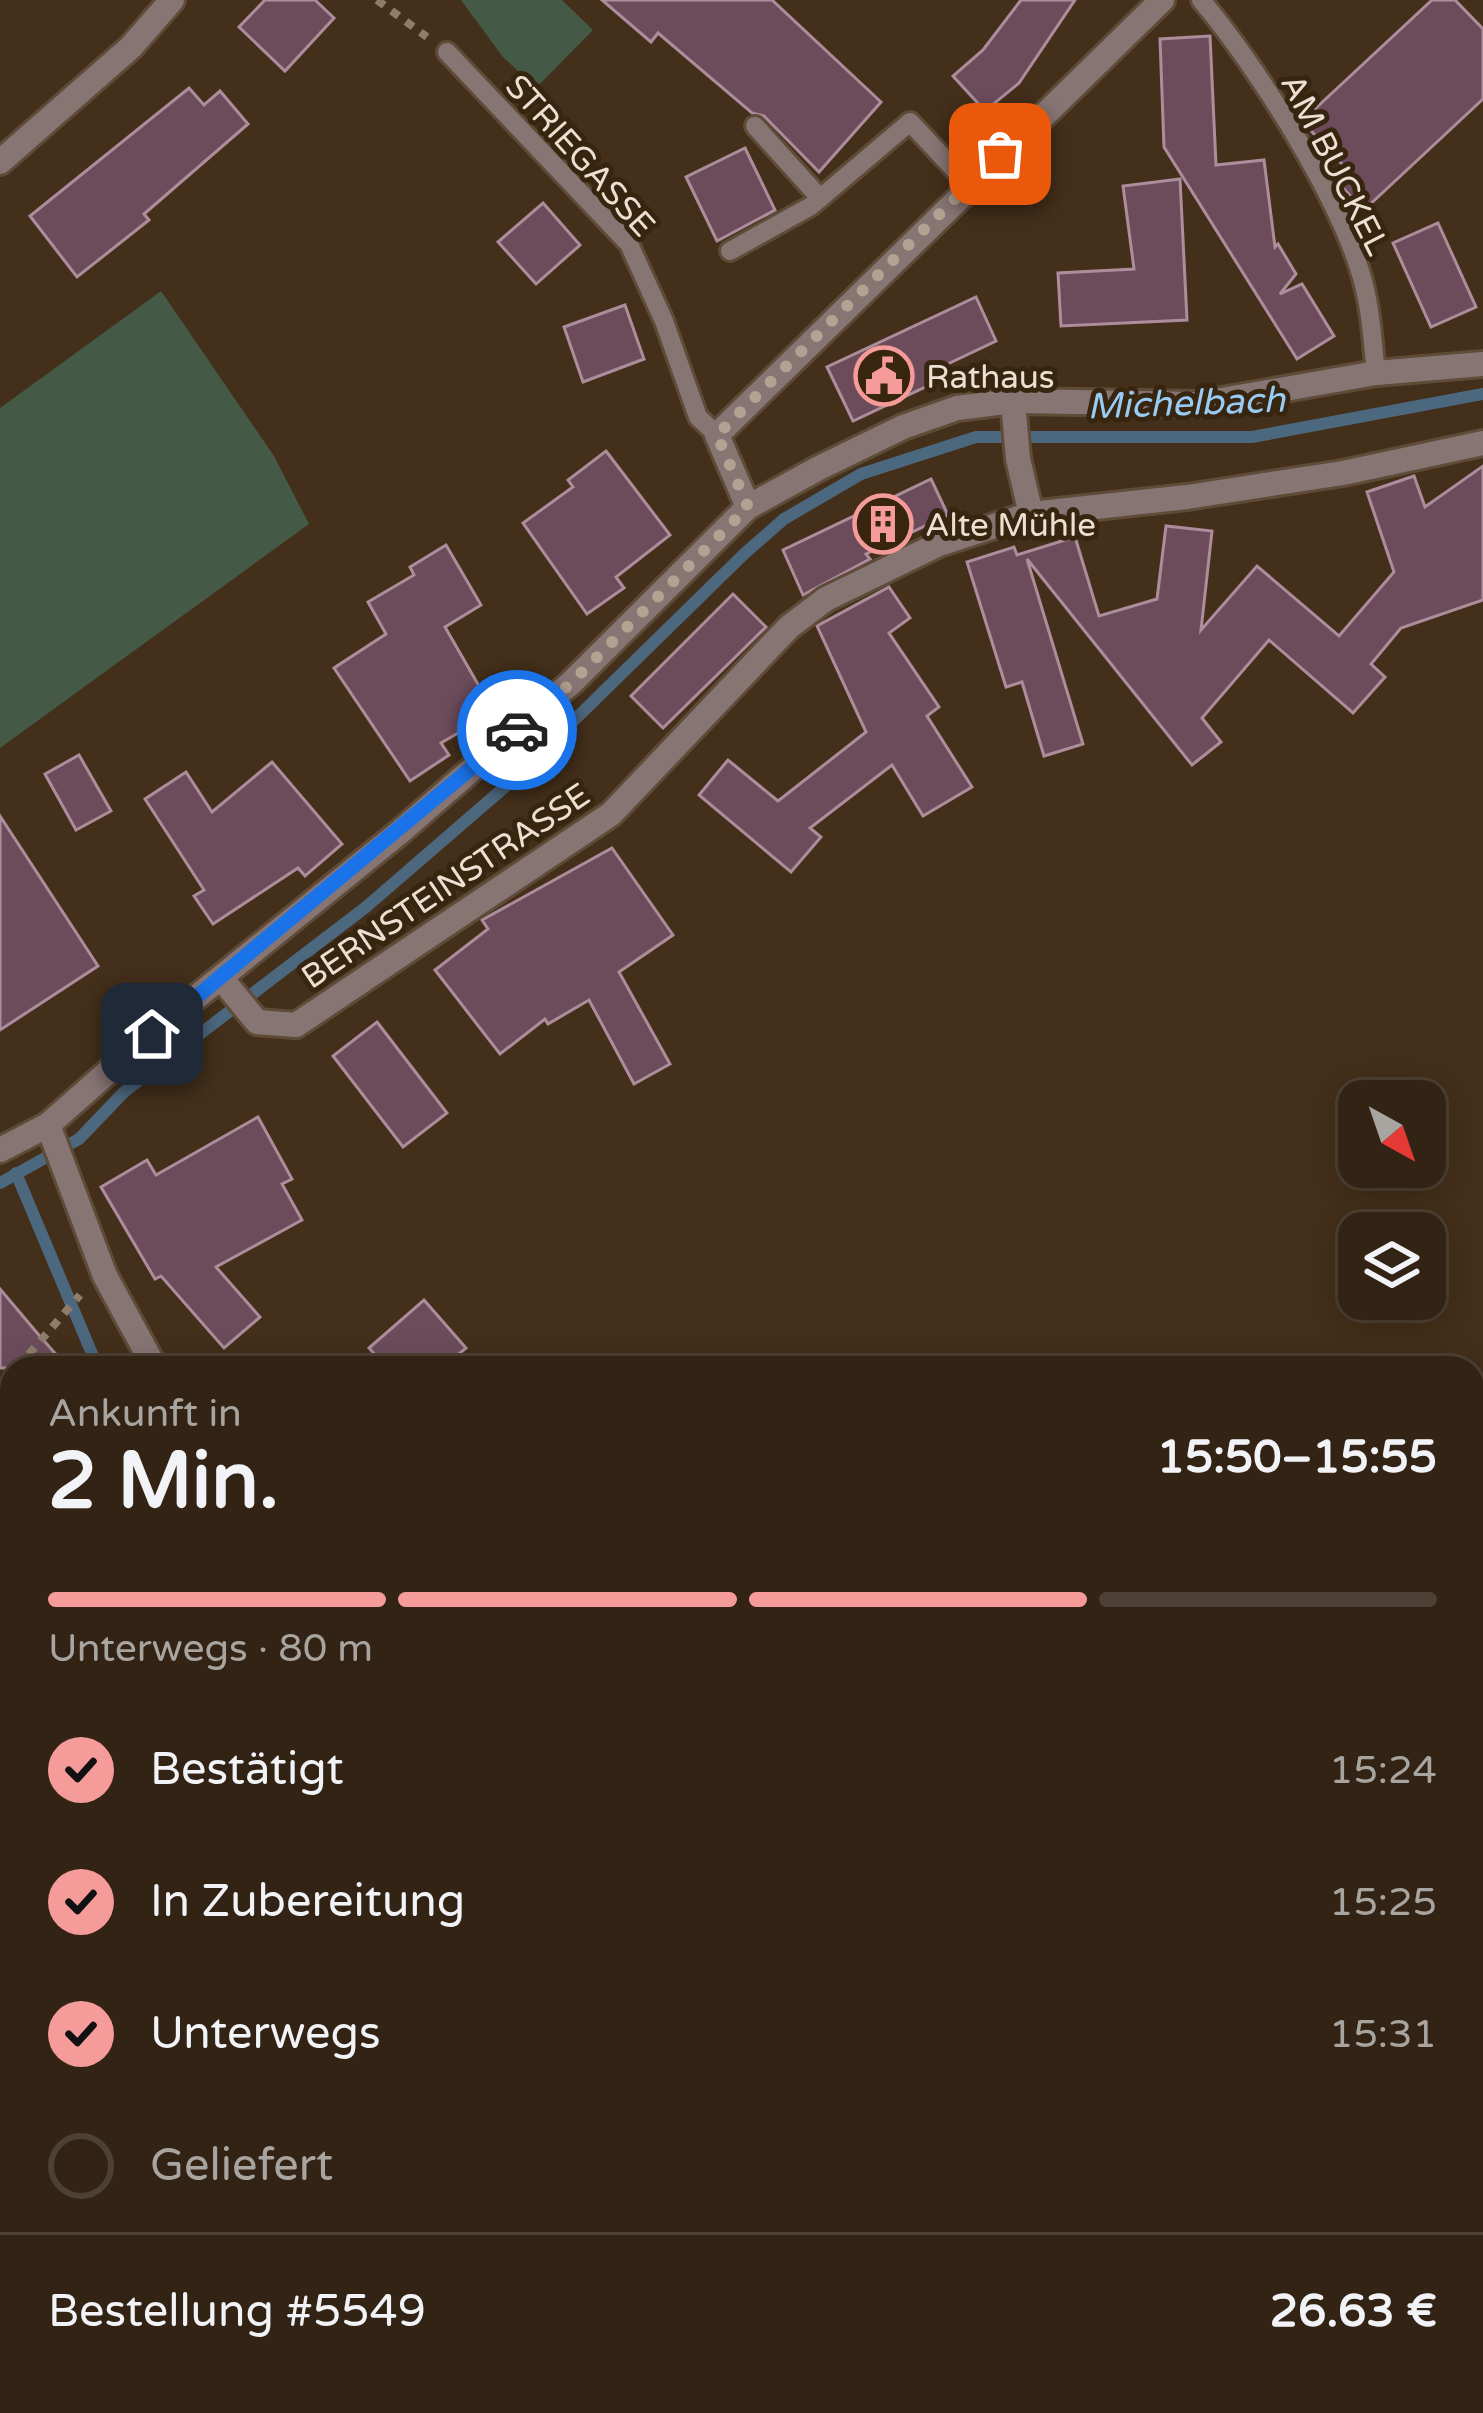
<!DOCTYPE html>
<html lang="de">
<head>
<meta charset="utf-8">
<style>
	:root { --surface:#322314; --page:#3a2b1d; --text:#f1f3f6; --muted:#a8a4a0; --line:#4d4034; --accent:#f59b99 }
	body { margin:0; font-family:"Varela Round",sans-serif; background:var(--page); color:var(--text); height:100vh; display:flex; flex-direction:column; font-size:45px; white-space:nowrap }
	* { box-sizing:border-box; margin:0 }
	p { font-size:39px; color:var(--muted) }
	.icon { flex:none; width:66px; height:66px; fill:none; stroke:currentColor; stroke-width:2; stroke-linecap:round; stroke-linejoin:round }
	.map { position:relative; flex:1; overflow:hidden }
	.side { position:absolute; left:0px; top:1356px; width:1485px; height:1059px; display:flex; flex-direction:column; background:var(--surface); border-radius:36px 36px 0 0; box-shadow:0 6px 30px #0003,0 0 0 3px var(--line) }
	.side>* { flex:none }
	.needle { width:78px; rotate:140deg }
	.tools { position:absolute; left:1338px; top:1080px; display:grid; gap:24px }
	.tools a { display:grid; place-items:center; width:108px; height:108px; border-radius:24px; background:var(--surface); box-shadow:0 6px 30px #0003,0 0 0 3px var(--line); font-size:60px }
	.pin { position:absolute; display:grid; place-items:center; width:102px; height:102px; color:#fff; margin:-51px; border-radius:24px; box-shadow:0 6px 18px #0006 }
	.courier { position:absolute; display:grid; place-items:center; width:120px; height:120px; margin:-60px; border:9px solid #1a73e8; border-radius:50%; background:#fff; color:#222; box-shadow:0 3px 15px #0007 }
	.headline em { font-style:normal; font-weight:800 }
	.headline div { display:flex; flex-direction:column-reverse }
	.headline { display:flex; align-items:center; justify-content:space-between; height:204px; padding:0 48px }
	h1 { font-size:78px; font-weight:800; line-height:90px }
	.bar { display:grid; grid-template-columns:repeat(4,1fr); gap:18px 12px; align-content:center; height:144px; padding:0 48px }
	.bar i { height:15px; border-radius:9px; background:var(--line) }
	.bar .current { background:var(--accent) }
	.bar p { grid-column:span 4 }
	.line { display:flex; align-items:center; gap:30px; padding:0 48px; border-top:3px solid var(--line) }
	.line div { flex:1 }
	ol { padding:0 48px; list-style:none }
	li { display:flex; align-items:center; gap:36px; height:132px }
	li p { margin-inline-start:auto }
	li .icon { padding:12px; border-radius:50%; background:var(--accent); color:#111; stroke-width:4 }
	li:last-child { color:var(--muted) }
	li i { width:66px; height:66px; border:6px solid var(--line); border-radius:50% }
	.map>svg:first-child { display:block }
	.green { fill:#445946 }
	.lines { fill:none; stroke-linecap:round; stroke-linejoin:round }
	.stream { stroke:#4c687f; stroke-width:12 }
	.building { fill:#6c4c5b; stroke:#ad8d9c; stroke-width:3 }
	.lane-casing { stroke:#5e4b38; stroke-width:24 }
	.street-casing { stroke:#5e4b38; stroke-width:30 }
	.path { stroke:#8e7d6b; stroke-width:8; stroke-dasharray:9 9; stroke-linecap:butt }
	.lane { stroke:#877574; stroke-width:18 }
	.street { stroke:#877574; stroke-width:24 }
	.done { stroke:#b2a292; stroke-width:12; stroke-dasharray:0 21.6 }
	.route { stroke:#1a73e8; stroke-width:15 }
	.labels { text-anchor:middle; stroke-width:10; stroke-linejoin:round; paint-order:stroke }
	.street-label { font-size:33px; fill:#ede0d3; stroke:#382510 }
	.poi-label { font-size:33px; fill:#ede0d3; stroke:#382510; text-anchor:start }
	.water-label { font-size:36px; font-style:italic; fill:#98ccf5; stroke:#382510 }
</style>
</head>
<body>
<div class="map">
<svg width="1483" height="2413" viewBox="0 0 1483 2413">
	<rect width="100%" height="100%" fill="#432f1a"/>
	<g class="green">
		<path d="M 461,0 L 562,0 L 593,30 L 536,88 L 502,56 Z"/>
		<path d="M 161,291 L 274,456 L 309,524 L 0,748 L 0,408 Z"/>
	</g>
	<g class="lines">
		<g class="stream">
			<path d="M 16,1173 L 98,1368"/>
			<path d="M 0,1183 L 79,1139 L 124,1092 L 366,907 L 514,779 L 744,554 L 784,519 L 861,474 L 976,437 L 1252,437 L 1483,394"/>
			<path d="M 388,2403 L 390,2413"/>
		</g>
	</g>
	<g class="building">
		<path d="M 265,0 L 315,0 L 334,18 L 285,71 L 239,27 Z"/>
		<path d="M 602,0 L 772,0 L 881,102 L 819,172 L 764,116 L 752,113 L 658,33 L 651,42 Z"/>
		<path d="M 1021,0 L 1075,0 L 1019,83 L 985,111 L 953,76 L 983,50 Z"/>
		<path d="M 1432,0 L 1455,0 L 1483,29 L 1483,99 L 1364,210 L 1341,186 L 1352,175 L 1302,121 Z"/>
		<path d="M 1210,36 L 1216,165 L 1264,160 L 1275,247 L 1278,244 L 1296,274 L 1280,294 L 1302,284 L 1334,336 L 1297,359 L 1164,147 L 1160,39 Z"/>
		<path d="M 189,88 L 204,105 L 220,91 L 248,124 L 144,214 L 149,220 L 77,277 L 30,216 Z"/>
		<path d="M 745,148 L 775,210 L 717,241 L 686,177 Z"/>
		<path d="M 1180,179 L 1187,320 L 1061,326 L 1058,273 L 1134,269 L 1123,186 Z"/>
		<path d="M 543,203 L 580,245 L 536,284 L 498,242 Z"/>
		<path d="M 1438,223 L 1476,307 L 1431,327 L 1393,243 Z"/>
		<path d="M 976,297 L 996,341 L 933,371 L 938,381 L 853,421 L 827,367 Z"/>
		<path d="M 625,305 L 644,359 L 583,382 L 564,327 Z"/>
		<path d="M 606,451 L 670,535 L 616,577 L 624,588 L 587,614 L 523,523 L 573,487 L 568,480 Z"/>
		<path d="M 1483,466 L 1483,600 L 1401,628 L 1371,664 L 1385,677 L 1353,713 L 1269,640 L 1202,718 L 1221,742 L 1192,765 L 1027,559 L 1083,744 L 1044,756 L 1022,682 L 1006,687 L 967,562 L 1014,547 L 1017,555 L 1075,537 L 1099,616 L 1157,599 L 1166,526 L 1212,531 L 1201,630 L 1257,566 L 1339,636 L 1394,572 L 1367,492 L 1414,476 L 1425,507 Z"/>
		<path d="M 931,479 L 948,515 L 866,554 L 870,559 L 803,595 L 783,550 Z"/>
		<path d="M 446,545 L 481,605 L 445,627 L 494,712 L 441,743 L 449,755 L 410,781 L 334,668 L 386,634 L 368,602 L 414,575 L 410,567 Z"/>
		<path d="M 889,587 L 910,618 L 889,633 L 939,707 L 927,716 L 972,787 L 923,816 L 892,765 L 810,828 L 821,837 L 791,872 L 699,795 L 728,760 L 778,801 L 866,732 L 817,626 Z"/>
		<path d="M 733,594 L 766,627 L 663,728 L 631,696 Z"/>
		<path d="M 79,755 L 111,811 L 76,830 L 45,774 Z"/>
		<path d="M 272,762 L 342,844 L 305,876 L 298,868 L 213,924 L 194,896 L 204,890 L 145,799 L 186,772 L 212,812 Z"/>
		<path d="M 0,816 L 98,966 L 0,1030 Z"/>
		<path d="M 612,848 L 673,935 L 619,972 L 670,1064 L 634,1084 L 589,1000 L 548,1024 L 545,1019 L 500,1054 L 435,970 L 488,929 L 482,920 Z"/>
		<path d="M 377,1022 L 447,1113 L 403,1147 L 333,1056 Z"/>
		<path d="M 258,1117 L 292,1179 L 282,1184 L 302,1220 L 216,1267 L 260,1317 L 224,1348 L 161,1276 L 155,1279 L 101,1187 L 147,1160 L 156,1175 Z"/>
		<path d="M 0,1289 L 38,1334 L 68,1368 L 0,1368 Z"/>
		<path d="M 424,1300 L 466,1348 L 442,1368 L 387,1368 L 369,1348 Z"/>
	</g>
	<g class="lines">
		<defs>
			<g id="lane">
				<path d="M 1201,0 C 1257,66 1352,214 1367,299 C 1372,323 1373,348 1376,373"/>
				<path d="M 447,52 L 629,244 L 664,321 L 698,417 L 717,435"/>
				<path d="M 755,126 L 820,198"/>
				<path d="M 730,251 L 811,206 L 910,122 L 968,184"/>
			</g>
			<g id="street">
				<path d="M 0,162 L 131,47 L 172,0"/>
				<path d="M 1013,401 L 1018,459 L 1031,514"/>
				<path d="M 748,507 L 717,435 L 1162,0"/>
				<path d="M 221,978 L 257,1022 L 296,1025 L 611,814 L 789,627 L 826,599 L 939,544 L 1031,514 L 1187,497 L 1343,473 L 1483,443"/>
				<path d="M 48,1125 L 105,1276 L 155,1368"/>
				<path d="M 0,1150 L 48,1125 L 151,1034 L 400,832 L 572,682 L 748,507 L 819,468 L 903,427 L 957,408 L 1013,401 L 1199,404 L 1376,373 L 1483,364"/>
				<path d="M 0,2125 L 12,2157"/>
				<path d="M 62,2403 L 64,2413"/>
				<path d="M 336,2403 L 337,2413"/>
				<path d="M 453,2403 L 454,2413"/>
			</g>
		</defs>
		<use href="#lane" class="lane-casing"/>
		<use href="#street" class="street-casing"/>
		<g class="path">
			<path d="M 377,0 L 427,37"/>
			<path d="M 17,1368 L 80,1295"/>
			<path d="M 0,1389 L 12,1375"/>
			<path d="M 1473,1413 L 1483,1404"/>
			<path d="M 1473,2345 L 1483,2346"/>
			<path d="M 1473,2367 L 1483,2376"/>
			<path d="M 988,2403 L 992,2413"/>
		</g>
		<use href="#lane" class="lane"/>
		<use href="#street" class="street"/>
	</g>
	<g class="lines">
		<path class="done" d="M 517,730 L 572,682 L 748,507 L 717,435 L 1000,154"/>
		<path class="route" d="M 152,1034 L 517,730"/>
	</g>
	<defs>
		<symbol id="civic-ring" viewBox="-11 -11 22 22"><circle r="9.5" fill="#382510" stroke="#f59b99" stroke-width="1.5"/><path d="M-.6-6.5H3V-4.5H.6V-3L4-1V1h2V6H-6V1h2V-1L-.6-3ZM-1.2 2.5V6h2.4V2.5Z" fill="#f59b99"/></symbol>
		<symbol id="building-ring" viewBox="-11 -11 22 22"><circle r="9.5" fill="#382510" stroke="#f59b99" stroke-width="1.5"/><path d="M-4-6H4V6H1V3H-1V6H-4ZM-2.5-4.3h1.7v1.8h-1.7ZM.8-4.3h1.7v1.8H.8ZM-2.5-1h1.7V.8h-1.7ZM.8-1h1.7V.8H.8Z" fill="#f59b99"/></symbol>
	</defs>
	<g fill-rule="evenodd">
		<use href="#civic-ring" x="851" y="343" width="66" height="66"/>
		<use href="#building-ring" x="850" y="491" width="66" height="66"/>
	</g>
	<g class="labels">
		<g class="street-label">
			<text transform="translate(581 155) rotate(48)" y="12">STRIEGASSE</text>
			<text transform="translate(1336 164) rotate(63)" y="12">AM BUCKEL</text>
			<text transform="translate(445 885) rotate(-34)" y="12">BERNSTEINSTRASSE</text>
		</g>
		<g class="poi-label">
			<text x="926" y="388">Rathaus</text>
			<text x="925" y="536">Alte Mühle</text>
		</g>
		<g class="water-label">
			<text transform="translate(1186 402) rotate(-2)" y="13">Michelbach</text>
		</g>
	</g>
</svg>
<div class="tools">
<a><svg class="needle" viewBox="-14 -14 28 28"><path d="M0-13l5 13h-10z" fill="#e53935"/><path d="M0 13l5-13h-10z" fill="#a8a4a0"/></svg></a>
<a><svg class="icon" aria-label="layers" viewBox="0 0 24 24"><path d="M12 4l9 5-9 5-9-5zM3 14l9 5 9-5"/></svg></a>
</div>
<div class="pin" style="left:1000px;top:154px;background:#ea580c"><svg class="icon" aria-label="bag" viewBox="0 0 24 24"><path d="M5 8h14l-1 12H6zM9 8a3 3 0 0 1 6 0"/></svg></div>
<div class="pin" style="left:152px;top:1034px;background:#1f2937"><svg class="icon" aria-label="home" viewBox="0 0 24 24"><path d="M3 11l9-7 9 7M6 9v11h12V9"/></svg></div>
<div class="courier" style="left:517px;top:730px"><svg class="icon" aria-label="car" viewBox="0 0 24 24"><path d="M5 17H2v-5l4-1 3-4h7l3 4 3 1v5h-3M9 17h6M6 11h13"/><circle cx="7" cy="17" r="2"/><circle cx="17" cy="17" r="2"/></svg></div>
<section class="side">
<div class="headline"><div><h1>2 Min.</h1><p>Ankunft in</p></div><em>15:50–15:55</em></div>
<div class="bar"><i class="current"></i><i class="current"></i><i class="current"></i><i></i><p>Unterwegs · 80 m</p></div>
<ol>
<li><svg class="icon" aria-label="check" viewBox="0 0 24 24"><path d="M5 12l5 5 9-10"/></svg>Bestätigt<p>15:24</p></li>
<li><svg class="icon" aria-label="check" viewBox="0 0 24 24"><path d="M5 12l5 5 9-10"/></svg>In Zubereitung<p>15:25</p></li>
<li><svg class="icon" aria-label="check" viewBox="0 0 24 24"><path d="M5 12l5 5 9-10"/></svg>Unterwegs<p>15:31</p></li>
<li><i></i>Geliefert</li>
</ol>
<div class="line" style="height:156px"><div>Bestellung #5549</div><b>26.63 €</b></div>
</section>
</div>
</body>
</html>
